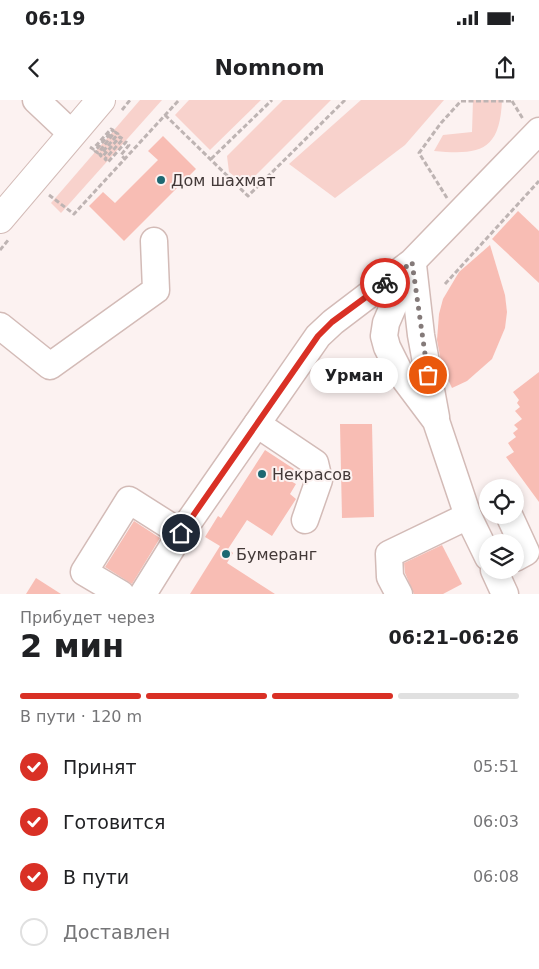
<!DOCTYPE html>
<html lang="ru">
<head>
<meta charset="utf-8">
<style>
	:root { --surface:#fff; --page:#f2f2f2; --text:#202124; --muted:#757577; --line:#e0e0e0; --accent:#d93025 }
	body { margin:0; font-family:"DejaVu Sans",sans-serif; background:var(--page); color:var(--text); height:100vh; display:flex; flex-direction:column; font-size:19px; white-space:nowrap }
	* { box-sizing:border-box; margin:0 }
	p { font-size:16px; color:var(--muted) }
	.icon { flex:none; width:28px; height:28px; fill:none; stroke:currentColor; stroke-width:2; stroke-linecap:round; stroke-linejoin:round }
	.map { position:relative; height:494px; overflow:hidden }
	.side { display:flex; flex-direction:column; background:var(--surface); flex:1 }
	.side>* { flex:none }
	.tools { position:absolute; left:479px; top:379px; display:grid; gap:10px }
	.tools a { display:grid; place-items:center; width:45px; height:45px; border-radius:50%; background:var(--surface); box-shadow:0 2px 8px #0003; font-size:25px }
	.pin { position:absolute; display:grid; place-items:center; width:42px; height:42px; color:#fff; margin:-21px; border:2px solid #fff; border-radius:50%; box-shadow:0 1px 5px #0007 }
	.courier { position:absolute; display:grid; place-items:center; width:50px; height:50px; margin:-25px; border:4px solid #d93025; border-radius:50%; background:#fff; color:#222; box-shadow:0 1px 6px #0007 }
	.bubble { position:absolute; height:35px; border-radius:18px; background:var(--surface); box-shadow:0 2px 8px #0003; font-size:16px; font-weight:700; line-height:35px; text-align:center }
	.head em { font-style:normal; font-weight:700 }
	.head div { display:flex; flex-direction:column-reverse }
	.head { display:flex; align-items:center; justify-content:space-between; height:85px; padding:0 20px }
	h1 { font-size:32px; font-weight:700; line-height:38px }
	.bar { display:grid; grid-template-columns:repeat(4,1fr); gap:8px 5px; align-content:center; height:60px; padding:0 20px }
	.bar i { height:6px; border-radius:4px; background:var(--line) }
	.bar .current { background:var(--accent) }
	.bar p { grid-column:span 4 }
	ol { padding:0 20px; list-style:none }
	li { display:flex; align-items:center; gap:15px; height:55px }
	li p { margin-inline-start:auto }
	li .icon { padding:5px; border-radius:50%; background:var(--accent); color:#fff; stroke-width:4 }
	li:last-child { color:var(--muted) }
	li i { width:28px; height:28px; border:2px solid var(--line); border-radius:50% }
	.status { display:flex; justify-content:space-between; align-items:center; height:35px; padding:0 25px; background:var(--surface); direction:ltr }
	.status svg { height:14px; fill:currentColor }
	header { display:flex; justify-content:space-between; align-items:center; height:65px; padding:0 20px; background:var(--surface); font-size:22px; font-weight:700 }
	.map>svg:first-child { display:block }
	.green { fill:#f8d2cc }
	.building { fill:#f8bdb4 }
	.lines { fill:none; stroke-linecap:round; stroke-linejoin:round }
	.minor-casing { stroke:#d3bbb7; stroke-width:29 }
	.major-casing { stroke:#d3bbb7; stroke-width:30 }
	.path { stroke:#beb4b3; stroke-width:3; stroke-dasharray:5 2.5; stroke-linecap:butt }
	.minor { stroke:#fff; stroke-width:26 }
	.major { stroke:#fff; stroke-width:28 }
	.done { stroke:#847a79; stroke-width:5; stroke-dasharray:0 9 }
	.route { stroke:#d93025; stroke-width:6 }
	.poi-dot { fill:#1d6872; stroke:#fcf2f1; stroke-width:2 }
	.labels { text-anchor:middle; stroke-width:4; stroke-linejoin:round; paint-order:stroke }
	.poi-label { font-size:16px; fill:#433938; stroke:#fcf2f1; text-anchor:start }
</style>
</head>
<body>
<div class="status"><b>06:19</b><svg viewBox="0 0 49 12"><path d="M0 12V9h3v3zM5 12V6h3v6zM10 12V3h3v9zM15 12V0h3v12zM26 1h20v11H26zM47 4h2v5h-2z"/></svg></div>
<header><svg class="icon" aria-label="back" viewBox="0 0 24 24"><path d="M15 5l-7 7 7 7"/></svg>Nomnom<svg class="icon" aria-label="share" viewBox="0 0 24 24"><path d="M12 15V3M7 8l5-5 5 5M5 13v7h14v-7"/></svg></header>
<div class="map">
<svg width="539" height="494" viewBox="0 0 539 494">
	<rect width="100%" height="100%" fill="#fcf2f1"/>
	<g class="green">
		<path d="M 140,0 L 162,0 L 61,113 L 51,103 Z"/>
		<path d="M 189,0 L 261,0 L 210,50 L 175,15 Z"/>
		<path d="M 283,0 L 331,0 L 250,81 L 239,80 L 229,72 L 227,56 Z"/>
		<path d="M 361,0 L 444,0 L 405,45 L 335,98 L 289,64 Z"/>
		<path d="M 473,0 L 502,0 C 500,52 479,55 434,51 L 443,35 L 472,32 Z"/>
	</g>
	<g class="building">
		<path d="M 163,36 L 196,69 L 124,141 L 89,106 L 103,92 L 115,103 L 158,60 L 148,51 Z"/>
		<path d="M 518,111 L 539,131 L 539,183 L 492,139 Z"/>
		<path d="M 490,145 L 505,195 L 507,212 L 505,228 L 492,259 L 467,281 L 452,288 L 442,267 L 437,240 L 439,214 L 443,199 L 459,172 Z"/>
		<path d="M 539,272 L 539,402 L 506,357 L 514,352 L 508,343 L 516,337 L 513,333 L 518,329 L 514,325 L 522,319 L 515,311 L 520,307 L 517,303 L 519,300 L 513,292 Z"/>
		<path d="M 340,324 L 372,324 L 374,417 L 342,418 Z"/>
		<path d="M 265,350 L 294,369 L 287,379 L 296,384 L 290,394 L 296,399 L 272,436 L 247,420 L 228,449 L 233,453 L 227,463 L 275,494 L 190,494 L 220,446 L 205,437 L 218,416 L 221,418 Z"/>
		<path d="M 134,421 L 160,438 L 132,484 L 105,467 Z"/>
		<path d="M 442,445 L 462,484 L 443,494 L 414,494 L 405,473 L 404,463 Z"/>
		<path d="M 36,478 L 61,494 L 26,494 Z"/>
	</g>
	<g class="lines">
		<defs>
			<g id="minor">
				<path d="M 36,0 L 72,34"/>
				<path d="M 412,163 L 386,223 L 384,236 L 387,247 L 400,273 L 436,321 L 468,416 L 488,457"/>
				<path d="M 413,165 L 421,235 L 436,317"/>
				<path d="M 0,226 L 50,266 L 156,190 L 154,141"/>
				<path d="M 257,324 L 315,363 L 319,380 L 305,420"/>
				<path d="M 509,415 L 526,452 L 515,458"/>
				<path d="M 494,470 L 505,494"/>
				<path d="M 121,494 L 84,472 L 129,400 L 181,433"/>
				<path d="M 143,494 L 181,433 L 318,236 L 333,222 L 412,162 L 539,31"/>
				<path d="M 399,494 L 390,477 L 389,454 L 468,416"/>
			</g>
			<path id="major" d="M 0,119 L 101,0"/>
		</defs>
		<use href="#minor" class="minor-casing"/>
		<use href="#major" class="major-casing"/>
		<g class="path">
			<path d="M 461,1 L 512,1"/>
			<path d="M 512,1 L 523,19"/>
			<path d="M 122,10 L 130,0"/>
			<path d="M 165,15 L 248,96 L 345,0"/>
			<path d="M 90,47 L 93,49 L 111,29 L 113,30 L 95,51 L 98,53 L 115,32 L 118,34 L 100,55 L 102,57 L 120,37 L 123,39 L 105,59 L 108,62 L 126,42 L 129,45 L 121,55 L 125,59"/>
			<path d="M 211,59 L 272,0"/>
			<path d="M 49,95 L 74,114 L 179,0"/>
			<path d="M 447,98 L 419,53 L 441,23 L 461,1"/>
			<path d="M 0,150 L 9,139"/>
			<path d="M 445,184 L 539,81"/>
		</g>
		<use href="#minor" class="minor"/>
		<use href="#major" class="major"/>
	</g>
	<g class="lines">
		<path class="done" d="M 385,183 L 412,162 L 428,275"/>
		<path class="route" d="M 181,433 L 318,236 L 332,222 L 385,183"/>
	</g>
	<g class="poi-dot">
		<circle cx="161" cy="80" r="5"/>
		<circle cx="262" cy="374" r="5"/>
		<circle cx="226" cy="454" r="5"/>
	</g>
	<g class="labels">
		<g class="poi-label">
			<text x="171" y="86">Дом шахмат</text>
			<text x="272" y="380">Некрасов</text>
			<text x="236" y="460">Бумеранг</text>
		</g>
	</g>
</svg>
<div class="tools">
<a><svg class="icon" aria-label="locate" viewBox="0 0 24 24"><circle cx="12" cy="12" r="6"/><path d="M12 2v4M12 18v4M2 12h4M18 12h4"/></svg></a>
<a><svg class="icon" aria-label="layers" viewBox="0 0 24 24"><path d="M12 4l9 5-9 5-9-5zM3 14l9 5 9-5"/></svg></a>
</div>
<div class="pin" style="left:428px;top:275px;background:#ea580c"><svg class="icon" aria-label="bag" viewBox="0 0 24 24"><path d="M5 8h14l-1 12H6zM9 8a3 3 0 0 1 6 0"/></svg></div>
<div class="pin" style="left:181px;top:433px;background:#1f2937"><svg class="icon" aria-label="home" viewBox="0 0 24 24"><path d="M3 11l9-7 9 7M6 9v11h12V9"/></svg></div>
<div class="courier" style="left:385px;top:183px"><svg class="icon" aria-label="bike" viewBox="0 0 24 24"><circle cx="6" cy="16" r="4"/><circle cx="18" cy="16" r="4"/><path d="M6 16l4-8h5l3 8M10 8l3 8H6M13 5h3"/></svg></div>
<div class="bubble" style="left:310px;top:258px;width:88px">Урман</div>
</div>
<section class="side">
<div class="head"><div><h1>2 мин</h1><p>Прибудет через</p></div><em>06:21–06:26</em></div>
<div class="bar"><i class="current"></i><i class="current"></i><i class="current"></i><i></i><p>В пути · 120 m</p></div>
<ol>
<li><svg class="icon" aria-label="check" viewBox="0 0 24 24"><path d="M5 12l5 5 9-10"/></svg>Принят<p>05:51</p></li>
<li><svg class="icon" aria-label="check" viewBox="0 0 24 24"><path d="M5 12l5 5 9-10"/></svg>Готовится<p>06:03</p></li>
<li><svg class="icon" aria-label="check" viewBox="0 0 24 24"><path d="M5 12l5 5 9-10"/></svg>В пути<p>06:08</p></li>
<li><i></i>Доставлен</li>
</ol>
</section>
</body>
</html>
